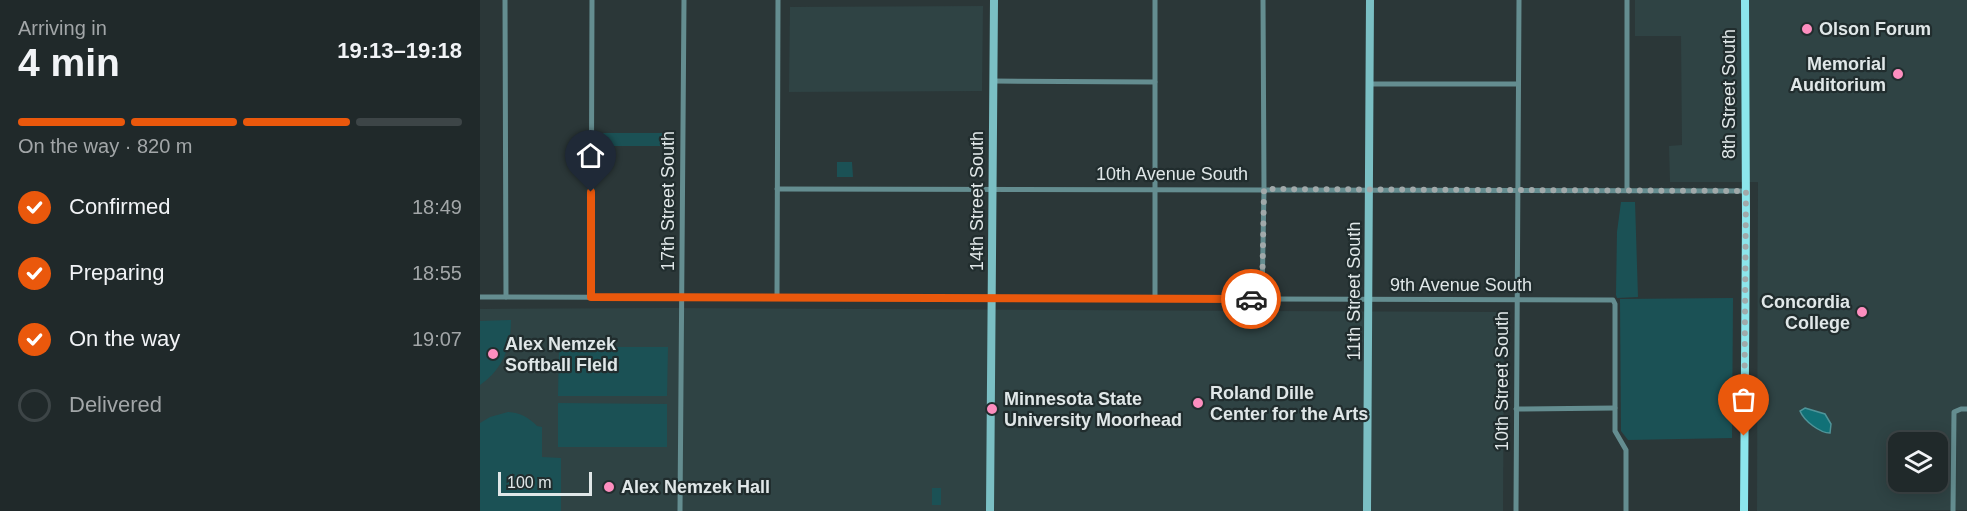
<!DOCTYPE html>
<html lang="en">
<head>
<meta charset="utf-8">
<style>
	:root { --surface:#20292a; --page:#283132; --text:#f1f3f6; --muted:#a2a6a8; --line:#3d4547; --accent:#ea580c }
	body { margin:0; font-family:Helvetica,sans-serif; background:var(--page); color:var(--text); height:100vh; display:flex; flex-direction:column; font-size:22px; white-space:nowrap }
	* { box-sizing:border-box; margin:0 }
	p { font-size:20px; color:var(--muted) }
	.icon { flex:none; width:33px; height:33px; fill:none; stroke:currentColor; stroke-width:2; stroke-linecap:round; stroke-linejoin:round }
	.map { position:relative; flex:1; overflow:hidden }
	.panel { display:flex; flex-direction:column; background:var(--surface); width:480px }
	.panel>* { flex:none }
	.buttons { position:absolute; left:1408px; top:432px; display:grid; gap:12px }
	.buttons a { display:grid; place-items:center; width:60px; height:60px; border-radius:12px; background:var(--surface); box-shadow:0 3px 15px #0003,0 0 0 2px var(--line); font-size:30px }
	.scale { position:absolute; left:18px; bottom:15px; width:94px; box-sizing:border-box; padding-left:6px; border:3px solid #e0e7e8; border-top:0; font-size:16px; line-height:21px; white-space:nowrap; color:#e0e7e8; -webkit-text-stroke:4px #212d2e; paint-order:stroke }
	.pin { position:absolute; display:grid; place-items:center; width:51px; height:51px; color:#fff; margin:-62px -26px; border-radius:50% 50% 50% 0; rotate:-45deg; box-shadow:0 0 6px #0007 }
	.pin .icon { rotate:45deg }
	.courier { position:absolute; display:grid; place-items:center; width:60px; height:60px; margin:-30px; border:4px solid #ea580c; border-radius:50%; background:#fff; color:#222; box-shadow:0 2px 8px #0007 }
	.overview em { font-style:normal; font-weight:600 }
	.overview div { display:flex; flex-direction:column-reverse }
	.overview { display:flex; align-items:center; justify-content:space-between; height:102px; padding:0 18px }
	h1 { font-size:39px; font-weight:600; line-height:45px }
	.bar { display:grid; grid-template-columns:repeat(4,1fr); gap:9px 6px; align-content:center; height:72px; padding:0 18px }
	.bar i { height:8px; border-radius:4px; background:var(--line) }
	.bar .active { background:var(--accent) }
	.bar p { grid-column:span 4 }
	ol { padding:0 18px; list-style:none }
	li { display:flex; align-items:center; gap:18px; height:66px }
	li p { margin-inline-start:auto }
	li .icon { padding:6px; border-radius:50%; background:var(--accent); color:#fff; stroke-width:4 }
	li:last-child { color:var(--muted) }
	li i { width:33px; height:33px; border:3px solid var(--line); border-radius:50% }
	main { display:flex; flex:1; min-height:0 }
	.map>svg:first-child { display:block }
	.built { fill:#2f4344; fill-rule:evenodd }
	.green { fill:#1b5155 }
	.water { fill:#117177; stroke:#4f9499; stroke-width:1.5 }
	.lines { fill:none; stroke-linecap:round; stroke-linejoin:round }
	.street { stroke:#648d90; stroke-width:5 }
	.secondary { stroke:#7bbfc4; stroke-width:8 }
	.primary { stroke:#8ce6ec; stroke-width:8 }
	.done { stroke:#a1a9aa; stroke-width:6; stroke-dasharray:0 10.8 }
	.route { stroke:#ea580c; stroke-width:8 }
	.poi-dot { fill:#fd8ebf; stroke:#212d2e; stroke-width:2 }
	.labels { text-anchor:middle; stroke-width:4.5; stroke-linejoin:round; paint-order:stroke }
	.poi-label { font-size:18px; font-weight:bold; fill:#e0e7e8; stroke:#212d2e; text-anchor:start }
	.street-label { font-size:18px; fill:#e0e7e8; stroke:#212d2e }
</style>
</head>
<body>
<main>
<section class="panel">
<div class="overview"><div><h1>4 min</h1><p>Arriving in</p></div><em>19:13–19:18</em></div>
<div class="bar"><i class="active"></i><i class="active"></i><i class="active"></i><i></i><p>On the way · 820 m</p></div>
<ol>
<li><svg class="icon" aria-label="check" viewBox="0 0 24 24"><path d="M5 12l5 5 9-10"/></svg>Confirmed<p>18:49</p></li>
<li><svg class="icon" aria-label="check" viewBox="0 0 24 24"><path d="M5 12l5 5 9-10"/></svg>Preparing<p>18:55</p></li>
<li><svg class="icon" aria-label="check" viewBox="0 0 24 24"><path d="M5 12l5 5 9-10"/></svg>On the way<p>19:07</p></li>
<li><i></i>Delivered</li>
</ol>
</section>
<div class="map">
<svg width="1487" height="511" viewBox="0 0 1487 511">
	<rect width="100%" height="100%" fill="#2b3738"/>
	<g class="built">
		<path d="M 1155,0 L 1487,0 L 1487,510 L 1277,511 L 1278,182 L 1190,182 L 1189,146 L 1202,145 L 1201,36 L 1155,36 ZM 1419,442 L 1458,442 L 1458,482 L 1419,482 Z"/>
		<path d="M 503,6 L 502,91 L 309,92 L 310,7 Z"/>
		<path d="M 190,308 L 1024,312 L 1023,511 L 0,511 L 0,309 Z"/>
	</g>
	<g class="green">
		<path d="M 124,133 L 191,133 L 194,135 L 193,144 L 190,146 L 128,146 L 121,142 L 122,134 Z"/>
		<path d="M 357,162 L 372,162 L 373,177 L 357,177 Z"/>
		<path d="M 1141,202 L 1155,202 L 1158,297 L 1137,298 L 1136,295 L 1137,232 Z"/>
		<path d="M 1253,298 L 1252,438 L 1148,440 L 1141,431 L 1140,299 Z"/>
		<path d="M 31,320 C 31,348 23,369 0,385 L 0,321 Z"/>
		<path d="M 79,347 L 188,347 L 187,396 L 78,396 Z"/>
		<path d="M 78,403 L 187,404 L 187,447 L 78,447 Z"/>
		<path d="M 28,412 C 41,413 48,417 57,426 L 62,427 L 62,457 L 81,458 L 81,511 L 0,511 L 0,423 L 10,417 Z"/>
		<rect x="452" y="488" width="9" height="17"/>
	</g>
	<path class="water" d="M 1325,408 L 1345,414 L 1351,424 L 1350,433 C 1340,433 1324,421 1320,411 Z"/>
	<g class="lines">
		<g class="street">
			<path d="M 25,0 L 26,297"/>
			<path d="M 675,0 L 675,299"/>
			<path d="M 513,81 L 675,82"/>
			<path d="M 891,84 L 1038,84"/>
			<path d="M 297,189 L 1266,191"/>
			<path d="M 1147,190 L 1147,0"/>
			<path d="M 0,297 L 1133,300 L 1135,304 L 1135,431 L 1146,450 L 1146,511"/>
			<path d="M 111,297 L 112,0"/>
			<path d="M 297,298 L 298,0"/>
			<path d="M 782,299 L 784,189 L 783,0"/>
			<path d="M 1036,409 L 1135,408"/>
			<path d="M 200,511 L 204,0"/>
			<path d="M 1036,511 L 1039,0"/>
			<path d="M 1473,511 L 1474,412 L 1481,409 L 1487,409"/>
		</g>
		<g class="secondary">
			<path d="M 510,511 L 514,0"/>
			<path d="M 887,511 L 890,0"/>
		</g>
		<path class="primary" d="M 1264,511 L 1266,217 L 1265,0"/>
	</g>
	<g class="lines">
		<path class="done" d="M 771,299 L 782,299 L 784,189 L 1266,191 L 1264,436"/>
		<path class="route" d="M 111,192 L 111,297 L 771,299"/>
	</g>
	<g class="poi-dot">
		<circle cx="1327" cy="29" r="6"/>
		<circle cx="1418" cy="74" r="6"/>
		<circle cx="1382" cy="312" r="6"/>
		<circle cx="13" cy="354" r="6"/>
		<circle cx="718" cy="403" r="6"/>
		<circle cx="512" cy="409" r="6"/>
		<circle cx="129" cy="487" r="6"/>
	</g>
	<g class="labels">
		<g class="poi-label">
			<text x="1339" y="35">Olson Forum</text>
			<text x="1406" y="70" text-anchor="end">Memorial<tspan x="1406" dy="21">Auditorium</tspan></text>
			<text x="1370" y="308" text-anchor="end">Concordia<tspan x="1370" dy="21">College</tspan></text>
			<text x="25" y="350">Alex Nemzek<tspan x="25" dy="21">Softball FIeld</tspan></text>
			<text x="730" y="399">Roland Dille<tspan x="730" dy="21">Center for the Arts</tspan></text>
			<text x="524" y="405">Minnesota State<tspan x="524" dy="21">University Moorhead</tspan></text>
			<text x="141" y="493">Alex Nemzek Hall</text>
		</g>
		<g class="street-label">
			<text transform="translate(1249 94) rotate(-90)" y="6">8th Street South</text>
			<text x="692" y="180">10th Avenue South</text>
			<text transform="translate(188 201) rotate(-90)" y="6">17th Street South</text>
			<text transform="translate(497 201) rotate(-90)" y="6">14th Street South</text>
			<text x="981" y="291">9th Avenue South</text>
			<text transform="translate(874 291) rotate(-90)" y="6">11th Street South</text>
			<text transform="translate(1022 381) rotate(-90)" y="6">10th Street South</text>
		</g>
	</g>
</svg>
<div class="buttons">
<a><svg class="icon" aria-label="layers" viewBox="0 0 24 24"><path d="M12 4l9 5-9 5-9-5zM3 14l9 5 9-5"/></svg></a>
</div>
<div class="scale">100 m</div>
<div class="pin" style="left:1264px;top:436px;background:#ea580c"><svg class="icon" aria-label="bag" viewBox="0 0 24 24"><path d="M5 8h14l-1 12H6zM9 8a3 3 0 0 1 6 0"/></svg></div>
<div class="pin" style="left:111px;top:192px;background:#1f2937"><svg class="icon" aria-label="home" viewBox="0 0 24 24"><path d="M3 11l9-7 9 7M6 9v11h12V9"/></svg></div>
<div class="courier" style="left:771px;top:299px"><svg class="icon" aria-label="car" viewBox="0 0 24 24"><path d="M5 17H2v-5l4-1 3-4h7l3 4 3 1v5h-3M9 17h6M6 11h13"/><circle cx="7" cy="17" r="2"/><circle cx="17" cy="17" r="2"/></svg></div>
</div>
</main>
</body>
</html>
